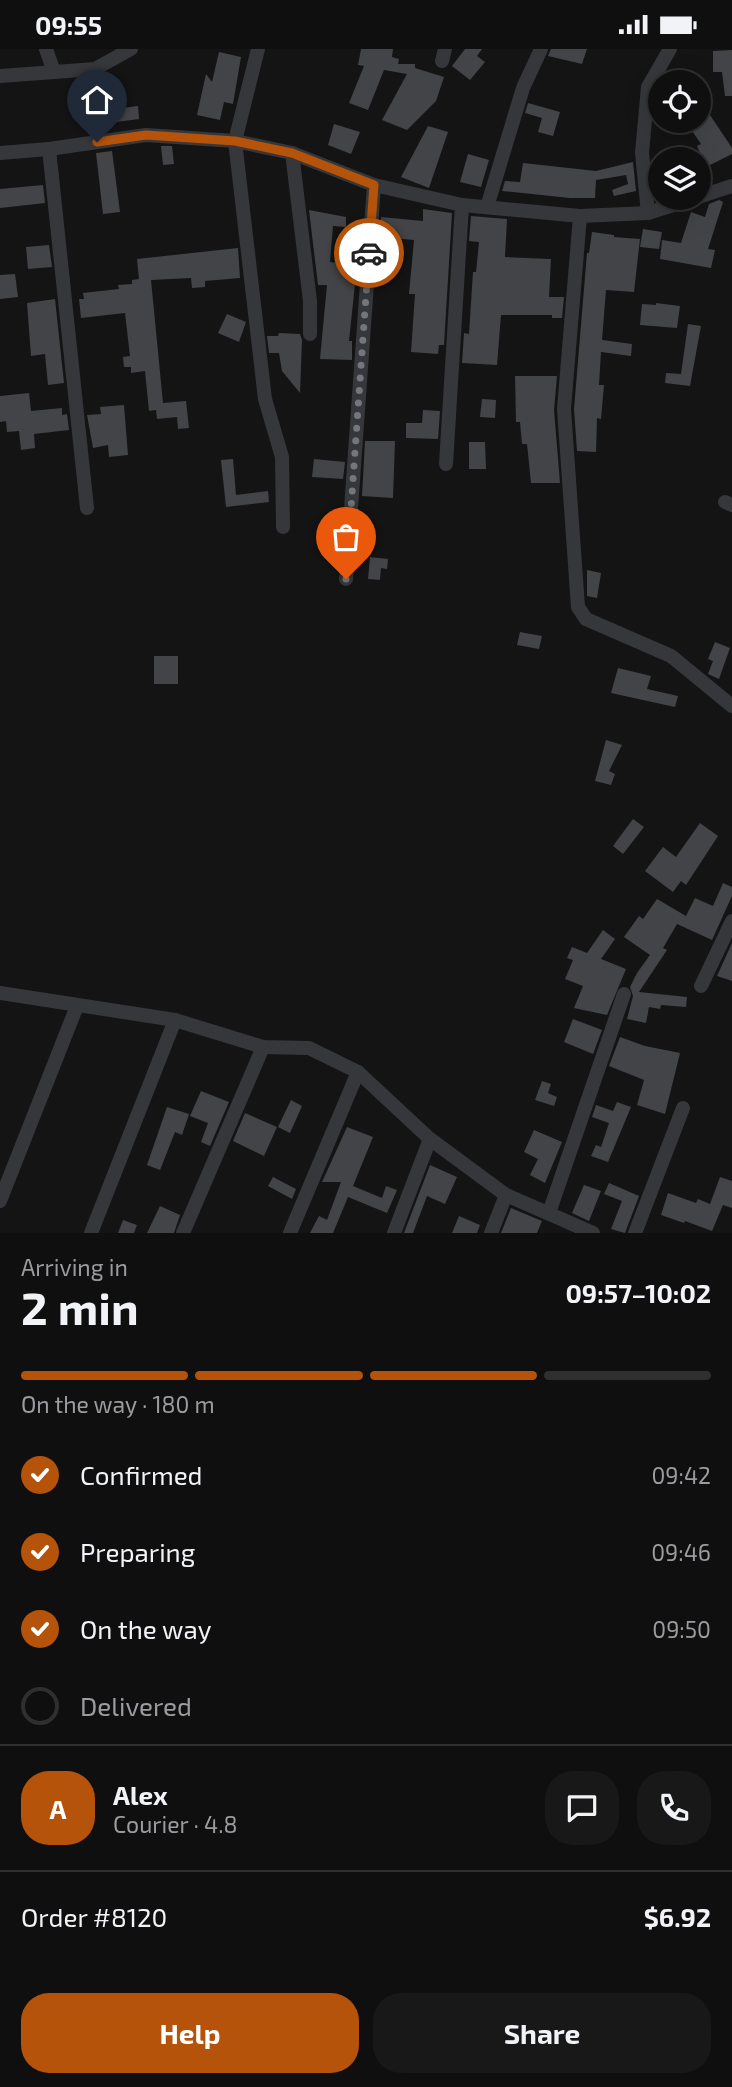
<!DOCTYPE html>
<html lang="en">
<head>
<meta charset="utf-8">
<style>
	:root { --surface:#0f0f10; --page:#181819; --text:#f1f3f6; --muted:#9b9c9f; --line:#2f2f30; --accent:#b45309 }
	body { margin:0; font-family:"Exo 2",sans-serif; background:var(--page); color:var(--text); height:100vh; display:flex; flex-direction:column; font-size:26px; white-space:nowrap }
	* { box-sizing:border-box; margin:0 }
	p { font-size:23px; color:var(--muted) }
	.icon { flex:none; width:38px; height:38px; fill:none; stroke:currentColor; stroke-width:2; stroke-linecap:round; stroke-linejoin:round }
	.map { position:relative; height:1184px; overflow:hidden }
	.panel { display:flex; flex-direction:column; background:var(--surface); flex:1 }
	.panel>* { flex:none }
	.buttons { position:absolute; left:648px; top:21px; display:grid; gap:14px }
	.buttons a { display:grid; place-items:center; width:63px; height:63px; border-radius:50%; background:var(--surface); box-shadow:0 7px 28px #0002,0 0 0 2px var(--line); font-size:35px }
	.pin { position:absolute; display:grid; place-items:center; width:60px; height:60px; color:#fff; margin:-72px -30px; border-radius:50% 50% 50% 0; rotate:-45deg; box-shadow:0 0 7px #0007 }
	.pin .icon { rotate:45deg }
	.courier { position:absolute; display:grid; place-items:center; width:70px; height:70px; margin:-35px; border:5px solid #b45309; border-radius:50%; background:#fff; color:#222; box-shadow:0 2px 9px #0007 }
	.head em { font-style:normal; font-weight:700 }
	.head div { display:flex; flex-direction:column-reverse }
	.head { display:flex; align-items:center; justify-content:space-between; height:119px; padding:0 21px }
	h1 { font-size:46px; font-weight:700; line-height:52px }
	.bar { display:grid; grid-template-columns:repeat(4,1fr); gap:10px 7px; align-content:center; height:84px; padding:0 21px }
	.bar i { height:9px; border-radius:5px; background:var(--line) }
	.bar .on { background:var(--accent) }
	.bar p { grid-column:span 4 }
	.line { display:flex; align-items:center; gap:18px; padding:0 21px; border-top:2px solid var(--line) }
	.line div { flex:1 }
	.round { display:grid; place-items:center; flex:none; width:74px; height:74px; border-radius:28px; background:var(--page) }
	ol { padding:0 21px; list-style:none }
	li { display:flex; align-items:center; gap:21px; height:77px }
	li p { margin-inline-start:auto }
	li .icon { padding:7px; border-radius:50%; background:var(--accent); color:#fff; stroke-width:4 }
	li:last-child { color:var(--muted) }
	li i { width:38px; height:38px; border:4px solid var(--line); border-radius:50% }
	.primary-button { display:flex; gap:14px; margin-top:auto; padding:14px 21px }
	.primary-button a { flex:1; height:80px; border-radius:28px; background:var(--accent); color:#fff; font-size:28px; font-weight:700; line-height:80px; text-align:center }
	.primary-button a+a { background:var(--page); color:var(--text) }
	.status { display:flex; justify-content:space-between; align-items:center; height:49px; padding:0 35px; background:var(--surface); direction:ltr }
	.status svg { height:19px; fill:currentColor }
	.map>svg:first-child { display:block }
	.building { fill:#434448 }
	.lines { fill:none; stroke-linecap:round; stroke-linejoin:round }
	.street { stroke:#35373a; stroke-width:14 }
	.done { stroke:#73777c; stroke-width:7; stroke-dasharray:0 12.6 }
	.route { stroke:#b45309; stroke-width:9 }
</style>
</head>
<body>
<div class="status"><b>09:55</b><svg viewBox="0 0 49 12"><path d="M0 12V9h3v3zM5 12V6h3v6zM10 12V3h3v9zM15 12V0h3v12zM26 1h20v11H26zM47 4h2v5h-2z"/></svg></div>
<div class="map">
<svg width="732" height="1184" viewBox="0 0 732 1184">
	<rect width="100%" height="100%" fill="#141415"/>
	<g class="building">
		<path d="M 361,0 L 393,0 L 392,8 L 399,10 L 398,15 L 415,15 L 415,19 L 444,28 L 436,52 L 407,81 L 382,71 L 407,25 L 384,21 L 368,61 L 349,54 L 364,17 L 358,16 Z"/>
		<path d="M 465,0 L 482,0 L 477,7 L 485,13 L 470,31 L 452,17 Z"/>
		<path d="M 551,0 L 587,0 L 582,15 L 548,7 Z"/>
		<path d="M 732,1 L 732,47 L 725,47 L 722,23 L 713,23 L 713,2 Z"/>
		<path d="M 219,3 L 241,8 L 233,55 L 224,53 L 220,71 L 197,66 L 206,25 L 212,33 Z"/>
		<path d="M 528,54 L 560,63 L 553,87 L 538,83 L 542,69 L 525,64 Z"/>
		<path d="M 138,57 L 139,70 L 86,77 L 84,64 Z"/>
		<path d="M 708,63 L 732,99 L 732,105 L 706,118 L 697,97 L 701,95 L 688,76 L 698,72 L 698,69 Z"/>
		<path d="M 334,75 L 360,83 L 351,105 L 328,96 Z"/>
		<path d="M 428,77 L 448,83 L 429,139 L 401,128 Z"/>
		<path d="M 161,97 L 172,97 L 174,115 L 163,116 Z"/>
		<path d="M 112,102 L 120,163 L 103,165 L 96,104 Z"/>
		<path d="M 468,105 L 489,111 L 481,138 L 460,133 Z"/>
		<path d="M 633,113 L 636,142 L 614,147 L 612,141 L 628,135 L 626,126 L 596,131 L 595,149 L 570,149 L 502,142 L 505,132 L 520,133 L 523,114 L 596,122 Z"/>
		<path d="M 43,136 L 45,154 L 0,159 L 0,140 Z"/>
		<path d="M 719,151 L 723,153 L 708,200 L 715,201 L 711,219 L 660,210 L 662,191 L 681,194 L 691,163 L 705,168 L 709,155 Z"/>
		<path d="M 423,160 L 452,164 L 444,296 L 439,296 L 438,305 L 411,303 L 415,245 L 409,245 L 414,191 L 380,188 L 381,168 L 423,172 Z"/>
		<path d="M 309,161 L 346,168 L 346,178 L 333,177 L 330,213 L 357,216 L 349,292 L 352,292 L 352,311 L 320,310 L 327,236 L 318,236 Z"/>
		<path d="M 471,167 L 507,170 L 505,208 L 551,210 L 549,248 L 564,248 L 562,269 L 552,269 L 552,266 L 501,266 L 497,316 L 462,314 L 464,284 L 469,285 L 473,223 L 476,223 L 479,193 L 469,192 Z"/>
		<path d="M 643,180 L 662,183 L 659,200 L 640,198 Z"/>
		<path d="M 592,183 L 614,186 L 614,188 L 640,190 L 634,243 L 606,241 L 602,291 L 632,295 L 631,307 L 601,303 L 599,336 L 604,336 L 601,370 L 597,369 L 596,403 L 577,402 L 574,360 L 587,204 L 589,204 Z"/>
		<path d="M 49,196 L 52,218 L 28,220 L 26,198 Z"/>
		<path d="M 238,199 L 240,229 L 205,232 L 205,238 L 192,239 L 191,229 L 151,231 L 163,354 L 186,352 L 189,379 L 178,380 L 177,368 L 157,370 L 156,361 L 149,362 L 145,322 L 131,324 L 131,318 L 124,318 L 123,308 L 130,307 L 125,264 L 81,269 L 79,250 L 84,250 L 83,244 L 119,240 L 118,236 L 132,235 L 132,231 L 139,230 L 137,210 Z"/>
		<path d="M 15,225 L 18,248 L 0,250 L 0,226 Z"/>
		<path d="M 55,250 L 64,334 L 48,336 L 45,305 L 31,307 L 27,254 Z"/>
		<path d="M 656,254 L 680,257 L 677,279 L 640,276 L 642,255 L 656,256 Z"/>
		<path d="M 227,265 L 246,273 L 239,293 L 218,284 Z"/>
		<path d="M 688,275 L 701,277 L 690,337 L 665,334 L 666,324 L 681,325 Z"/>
		<path d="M 279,284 L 300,285 L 302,291 L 300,344 L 282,322 L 279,304 L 269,304 L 267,287 L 278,287 Z"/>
		<path d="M 515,327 L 557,327 L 554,361 L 560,434 L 531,434 L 527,395 L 522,395 L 520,373 L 516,373 Z"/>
		<path d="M 29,344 L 31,362 L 62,359 L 62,366 L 67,365 L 69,381 L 34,385 L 35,399 L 21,401 L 19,382 L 7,383 L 6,372 L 0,373 L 0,347 Z"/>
		<path d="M 482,350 L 496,351 L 495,369 L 480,368 Z"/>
		<path d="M 124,356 L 128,406 L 109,408 L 108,396 L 93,399 L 87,366 L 101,365 L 100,358 Z"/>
		<path d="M 423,361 L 440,362 L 438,390 L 406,389 L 406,374 L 422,374 Z"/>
		<path d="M 365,392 L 395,392 L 393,449 L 362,447 Z"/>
		<path d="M 469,393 L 485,393 L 486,420 L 469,420 Z"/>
		<path d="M 233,410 L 236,446 L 268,442 L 269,453 L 226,458 L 221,411 Z"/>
		<path d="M 314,410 L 345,413 L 343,430 L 312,428 Z"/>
		<path d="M 370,508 L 388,510 L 387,520 L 381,519 L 380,531 L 368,530 Z"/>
		<path d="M 587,521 L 601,524 L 597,549 L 587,547 Z"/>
		<path d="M 520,583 L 542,587 L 539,600 L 517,596 Z"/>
		<path d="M 715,593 L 730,599 L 719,630 L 708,625 L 713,612 L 708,610 Z"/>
		<rect x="154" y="607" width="24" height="28"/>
		<path d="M 618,619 L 651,627 L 647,640 L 678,647 L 675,658 L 611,644 Z"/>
		<path d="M 606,691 L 622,696 L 609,722 L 615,725 L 611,736 L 595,732 Z"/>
		<path d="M 633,770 L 644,778 L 623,805 L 613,797 Z"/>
		<path d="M 700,774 L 718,787 L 686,836 L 681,832 L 673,843 L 645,822 L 663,798 L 676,808 Z"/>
		<path d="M 723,834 L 732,838 L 732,847 L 712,891 L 677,875 L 663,899 L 667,901 L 639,943 L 687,948 L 686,958 L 661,956 L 660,960 L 649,958 L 646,974 L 627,970 L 633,947 L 630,938 L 637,924 L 650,906 L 624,888 L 639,867 L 643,870 L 657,850 L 686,867 L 695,849 L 713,857 Z"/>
		<path d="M 603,881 L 615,890 L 601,910 L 626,920 L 607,966 L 574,959 L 583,937 L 565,930 L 573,911 L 567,909 L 572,898 L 587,904 Z"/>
		<path d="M 732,894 L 732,932 L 717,927 Z"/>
		<path d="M 573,970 L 602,981 L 593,1005 L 564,993 Z"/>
		<path d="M 620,988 L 645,997 L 680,1004 L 665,1065 L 637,1056 L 644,1031 L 609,1017 Z"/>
		<path d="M 542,1032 L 551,1035 L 548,1044 L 557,1048 L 554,1057 L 535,1051 Z"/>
		<path d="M 201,1042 L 229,1053 L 210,1097 L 201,1093 L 208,1074 L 190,1067 Z"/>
		<path d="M 291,1051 L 302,1057 L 290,1084 L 278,1078 Z"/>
		<path d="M 617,1053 L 631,1058 L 608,1113 L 591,1107 L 596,1096 L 601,1098 L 609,1074 L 592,1068 L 596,1056 L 613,1062 Z"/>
		<path d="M 167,1058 L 189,1065 L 182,1086 L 175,1083 L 160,1121 L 147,1116 Z"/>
		<path d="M 245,1064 L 277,1078 L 264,1107 L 233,1092 Z"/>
		<path d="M 347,1078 L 373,1088 L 353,1137 L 382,1149 L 386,1137 L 397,1141 L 387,1164 L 348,1148 L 333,1184 L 310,1184 L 319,1167 L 327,1171 L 341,1133 L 322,1133 Z"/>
		<path d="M 534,1081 L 562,1093 L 545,1134 L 530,1126 L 538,1110 L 524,1103 Z"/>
		<path d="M 430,1116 L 457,1128 L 445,1155 L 427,1147 L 413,1184 L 404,1184 Z"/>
		<path d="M 273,1128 L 296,1140 L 292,1150 L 268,1137 Z"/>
		<path d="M 720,1128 L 732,1132 L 732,1159 L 723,1156 L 712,1182 L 685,1172 L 684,1174 L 661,1166 L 668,1144 L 696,1154 L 698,1150 L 710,1155 Z"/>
		<path d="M 609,1134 L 639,1147 L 625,1184 L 611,1180 L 622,1152 L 604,1145 Z"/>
		<path d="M 584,1136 L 601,1142 L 589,1172 L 572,1164 Z"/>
		<path d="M 160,1157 L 180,1166 L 174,1184 L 147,1184 Z"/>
		<path d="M 511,1159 L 542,1172 L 537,1184 L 501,1184 Z"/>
		<path d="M 459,1167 L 480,1176 L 477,1184 L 452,1184 Z"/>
		<path d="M 123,1171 L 137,1176 L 134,1184 L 118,1184 Z"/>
	</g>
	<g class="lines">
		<g class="street">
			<path d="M 46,0 L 54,23"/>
			<path d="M 258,0 L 235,92 L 265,350 L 282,408 L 283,478"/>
			<path d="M 442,12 L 445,0"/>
			<path d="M 0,27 L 95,20 L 131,0"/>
			<path d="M 49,100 L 87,459"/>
			<path d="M 0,104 L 49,100 L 146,86 L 235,92 L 292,104 L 374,136 L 462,156 L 580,167 L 648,164 L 695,149"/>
			<path d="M 292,104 L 310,252 L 310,285"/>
			<path d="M 698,148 L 732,137"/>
			<path d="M 487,158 L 523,39 L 541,0"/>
			<path d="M 648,164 L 642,104 L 648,38 L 670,0"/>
			<path d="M 580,167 L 564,360 L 578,558 L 586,570 L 671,607 L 732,657"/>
			<path d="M 446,415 L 462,156"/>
			<path d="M 725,453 L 732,456"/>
			<path d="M 346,530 L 374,136"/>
			<path d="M 701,937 L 732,872"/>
			<path d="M 0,944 L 175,971 L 263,998 L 309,999 L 358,1023 L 430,1090 L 506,1146 L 593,1184"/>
			<path d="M 0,1152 L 77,957"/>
			<path d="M 549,1164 L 624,945"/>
			<path d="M 91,1184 L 175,971"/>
			<path d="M 183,1184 L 263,998"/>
			<path d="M 290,1184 L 358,1023"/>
			<path d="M 394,1184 L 430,1090"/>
			<path d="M 491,1184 L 506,1146"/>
			<path d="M 635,1184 L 683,1059"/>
		</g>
	</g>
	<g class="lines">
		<path class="done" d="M 346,530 L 369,204"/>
		<path class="route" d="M 97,93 L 146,86 L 235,92 L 292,104 L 374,136 L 369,204"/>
	</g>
</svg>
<div class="buttons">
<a><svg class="icon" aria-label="locate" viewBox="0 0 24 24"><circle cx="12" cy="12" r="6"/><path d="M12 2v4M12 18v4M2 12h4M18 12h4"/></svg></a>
<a><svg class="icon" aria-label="layers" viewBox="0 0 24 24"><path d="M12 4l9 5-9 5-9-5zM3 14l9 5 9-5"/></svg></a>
</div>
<div class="pin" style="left:346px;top:530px;background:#ea580c"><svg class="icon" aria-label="bag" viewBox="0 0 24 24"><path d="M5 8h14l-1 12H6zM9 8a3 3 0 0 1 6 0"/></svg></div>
<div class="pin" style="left:97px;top:93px;background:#1f2937"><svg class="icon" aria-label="home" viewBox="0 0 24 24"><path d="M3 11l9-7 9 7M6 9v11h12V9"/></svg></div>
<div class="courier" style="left:369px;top:204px"><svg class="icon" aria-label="car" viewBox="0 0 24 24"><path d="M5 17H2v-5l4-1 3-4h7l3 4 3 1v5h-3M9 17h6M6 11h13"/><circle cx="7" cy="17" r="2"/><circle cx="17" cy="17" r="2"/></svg></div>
</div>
<section class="panel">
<div class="head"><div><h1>2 min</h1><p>Arriving in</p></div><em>09:57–10:02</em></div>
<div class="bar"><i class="on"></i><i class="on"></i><i class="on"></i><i></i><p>On the way · 180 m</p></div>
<ol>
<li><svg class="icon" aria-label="check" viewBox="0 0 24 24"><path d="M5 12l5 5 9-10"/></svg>Confirmed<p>09:42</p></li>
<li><svg class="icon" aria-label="check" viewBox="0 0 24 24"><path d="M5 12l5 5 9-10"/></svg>Preparing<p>09:46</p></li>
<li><svg class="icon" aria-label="check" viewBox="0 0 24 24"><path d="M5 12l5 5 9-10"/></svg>On the way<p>09:50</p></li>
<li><i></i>Delivered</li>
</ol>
<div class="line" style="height:126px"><b class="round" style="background:var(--accent);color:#fff">A</b><div><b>Alex</b><p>Courier · 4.8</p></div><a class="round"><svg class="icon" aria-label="chat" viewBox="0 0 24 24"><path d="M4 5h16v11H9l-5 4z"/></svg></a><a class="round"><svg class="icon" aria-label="phone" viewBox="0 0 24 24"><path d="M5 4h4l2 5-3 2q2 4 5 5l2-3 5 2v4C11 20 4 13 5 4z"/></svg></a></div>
<div class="line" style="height:91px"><div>Order #8120</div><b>$6.92</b></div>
<div class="primary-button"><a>Help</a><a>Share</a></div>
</section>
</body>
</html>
